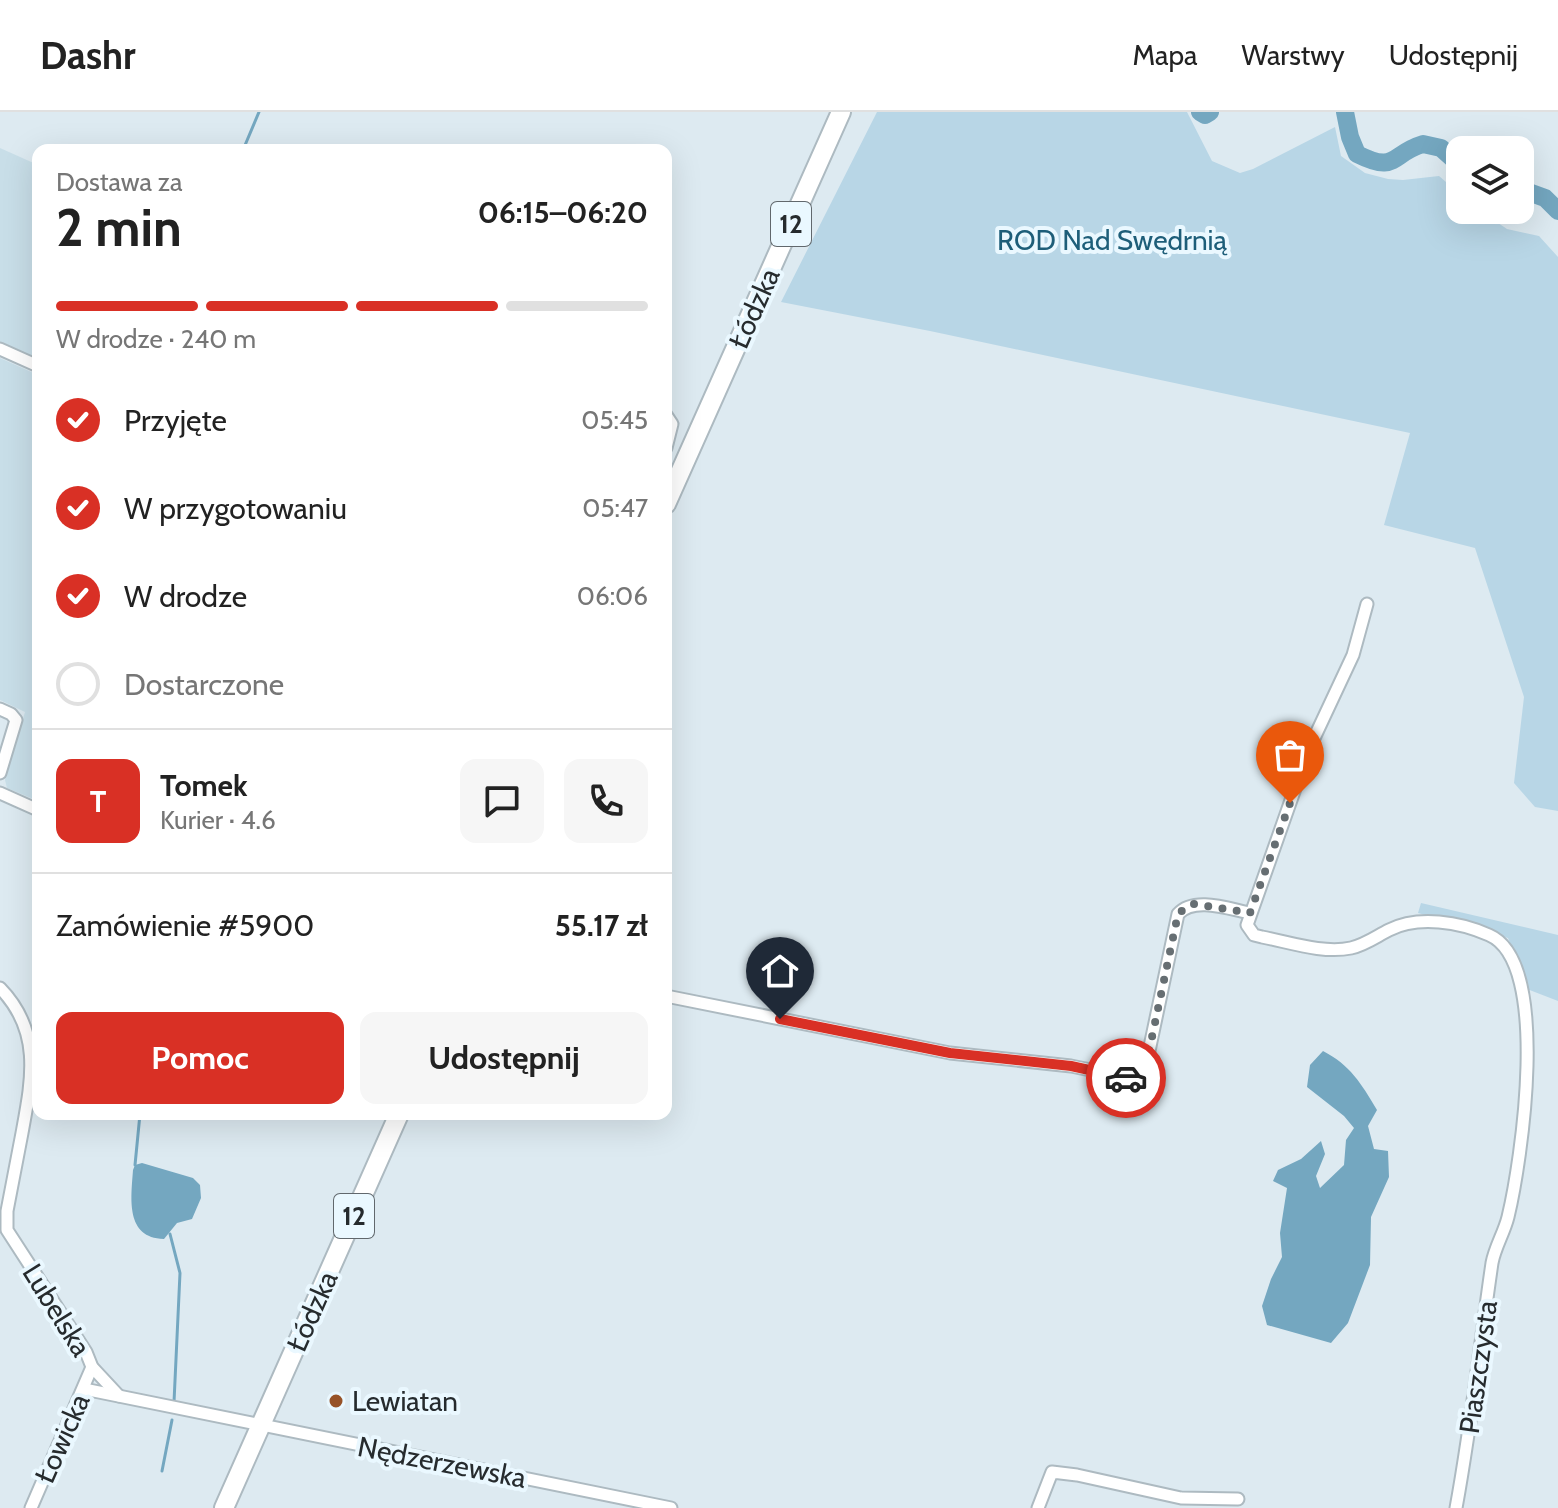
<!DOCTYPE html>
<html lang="pl">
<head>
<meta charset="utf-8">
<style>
	:root { --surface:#fff; --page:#f6f6f6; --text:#222; --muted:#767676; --line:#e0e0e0; --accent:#d93025 }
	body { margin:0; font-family:Cabin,sans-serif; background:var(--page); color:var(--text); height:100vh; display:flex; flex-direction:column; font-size:30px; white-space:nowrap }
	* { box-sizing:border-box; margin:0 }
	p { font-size:26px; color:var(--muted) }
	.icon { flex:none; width:44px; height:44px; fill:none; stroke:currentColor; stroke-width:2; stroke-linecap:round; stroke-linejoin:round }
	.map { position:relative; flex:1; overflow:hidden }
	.side { position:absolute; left:32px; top:32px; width:640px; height:976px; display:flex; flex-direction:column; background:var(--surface); border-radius:16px; box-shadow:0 8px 32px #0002 }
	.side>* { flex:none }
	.fabs { position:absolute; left:1446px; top:24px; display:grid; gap:16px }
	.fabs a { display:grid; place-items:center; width:88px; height:88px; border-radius:16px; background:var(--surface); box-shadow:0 8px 32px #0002; font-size:40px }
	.pin { position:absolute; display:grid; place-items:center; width:68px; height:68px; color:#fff; margin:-82px -34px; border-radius:50% 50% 50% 0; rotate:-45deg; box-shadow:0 0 8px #0007 }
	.pin .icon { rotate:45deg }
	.courier { position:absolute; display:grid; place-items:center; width:80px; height:80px; margin:-40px; border:6px solid #d93025; border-radius:50%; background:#fff; color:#222; box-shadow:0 2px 10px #0007 }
	.overview em { font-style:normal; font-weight:700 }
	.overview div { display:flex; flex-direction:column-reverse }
	.overview { display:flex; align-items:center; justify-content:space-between; height:136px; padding:0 24px }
	h1 { font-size:52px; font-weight:700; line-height:60px }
	.bar { display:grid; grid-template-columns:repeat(4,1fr); gap:12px 8px; align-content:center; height:96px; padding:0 24px }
	.bar i { height:10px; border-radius:6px; background:var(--line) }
	.bar .current { background:var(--accent) }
	.bar p { grid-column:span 4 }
	.line { display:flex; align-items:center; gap:20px; padding:0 24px; border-top:2px solid var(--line) }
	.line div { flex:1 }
	.round { display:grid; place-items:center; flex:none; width:84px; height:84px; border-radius:16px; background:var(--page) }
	ol { padding:0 24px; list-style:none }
	li { display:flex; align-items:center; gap:24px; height:88px }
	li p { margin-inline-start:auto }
	li .icon { padding:8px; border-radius:50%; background:var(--accent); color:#fff; stroke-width:4 }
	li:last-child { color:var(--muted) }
	li i { width:44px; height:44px; border:4px solid var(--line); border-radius:50% }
	.action { display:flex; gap:16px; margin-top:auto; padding:16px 24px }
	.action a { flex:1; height:92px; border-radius:16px; background:var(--accent); color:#fff; font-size:32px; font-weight:700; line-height:92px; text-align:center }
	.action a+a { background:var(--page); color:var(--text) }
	header { display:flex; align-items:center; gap:48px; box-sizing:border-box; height:112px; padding:0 40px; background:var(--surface); border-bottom:2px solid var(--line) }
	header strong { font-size:38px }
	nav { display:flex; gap:44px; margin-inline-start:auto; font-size:28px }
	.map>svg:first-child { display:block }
	.built { fill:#c8dee8 }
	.green { fill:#b8d6e6 }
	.water { fill:#74a7c0 }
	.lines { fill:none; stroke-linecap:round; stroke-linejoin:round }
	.stream { stroke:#74a7c0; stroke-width:3 }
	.river { stroke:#74a7c0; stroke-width:18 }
	.minor-casing { stroke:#adbac1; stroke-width:15 }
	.primary-casing { stroke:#adbac1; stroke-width:22 }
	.minor { stroke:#fff; stroke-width:11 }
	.primary { stroke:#fff; stroke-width:18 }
	.done { stroke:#666e72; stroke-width:8; stroke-dasharray:0 14.4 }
	.route { stroke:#d93025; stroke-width:10 }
	.poi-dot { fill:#975227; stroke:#eaf8ff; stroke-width:3 }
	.labels { text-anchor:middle; stroke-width:8; stroke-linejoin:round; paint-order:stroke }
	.shield { fill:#eaf8ff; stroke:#61686d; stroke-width:2 }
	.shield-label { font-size:26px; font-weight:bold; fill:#262b2e }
	.park-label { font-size:28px; fill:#1e5e79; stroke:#eaf8ff }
	.street-label { font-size:28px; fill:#262b2e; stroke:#eaf8ff }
	.poi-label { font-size:28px; fill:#262b2e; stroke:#eaf8ff; text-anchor:start }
</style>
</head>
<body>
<header>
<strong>Dashr</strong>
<nav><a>Mapa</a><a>Warstwy</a><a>Udostępnij</a></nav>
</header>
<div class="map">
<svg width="1558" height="1396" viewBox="0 0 1558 1396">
	<rect width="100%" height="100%" fill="#ddeaf1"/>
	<g class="built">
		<path d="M 0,36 L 38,53 L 38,248 L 0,231 Z"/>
		<path d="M 0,246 L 38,263 L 38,689 L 7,676 L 5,668 L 25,600 L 0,588 Z"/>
	</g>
	<g class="green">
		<path d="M 877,0 L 1187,0 L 1212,49 L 1240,61 L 1253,57 L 1335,15 L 1341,44 L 1365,61 L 1388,67 L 1403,68 L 1439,64 L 1460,82 L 1460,98 L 1479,98 L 1507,117 L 1539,124 L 1558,145 L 1558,699 L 1535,695 L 1514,671 L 1524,585 L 1475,436 L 1384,413 L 1410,321 L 930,219 L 781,190 Z"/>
		<path d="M 1421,791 L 1558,823 L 1558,889 L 1527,877 L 1508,826 L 1418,801 Z"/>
	</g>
	<g class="water">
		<path d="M 1323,939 C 1350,953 1361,971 1377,998 L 1368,1014 L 1374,1037 L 1388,1039 L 1389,1065 L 1371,1105 L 1370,1153 L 1348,1211 L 1331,1231 L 1267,1213 L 1262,1194 L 1271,1167 L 1282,1145 L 1280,1121 L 1287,1076 L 1273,1069 L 1278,1058 L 1301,1047 L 1321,1029 L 1325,1042 L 1316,1064 L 1320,1076 L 1344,1053 L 1346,1028 L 1354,1016 L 1344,1004 L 1307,975 L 1310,953 Z"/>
		<path d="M 142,1051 L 193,1066 L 200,1073 L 201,1086 L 192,1107 L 177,1111 L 164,1127 C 125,1126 131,1086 133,1058 L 135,1053 Z"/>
	</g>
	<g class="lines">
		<g class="stream">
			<path d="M 243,38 L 259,0"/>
			<path d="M 135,1053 L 140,1002"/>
			<path d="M 170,1122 L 180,1161 L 174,1290"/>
			<path d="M 162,1359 L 172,1308"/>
		</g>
		<g class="river">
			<path d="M 1200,0 L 1205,3 L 1210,0"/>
			<path d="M 1345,0 L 1350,25 L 1357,42 C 1397,62 1390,42 1423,32 L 1441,36 L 1460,53"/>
			<path d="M 1520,77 L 1545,86 L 1558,99"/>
		</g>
		<defs>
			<g id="minor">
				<path d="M 0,237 L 38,254"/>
				<path d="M 666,303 L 672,312 L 666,336"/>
				<path d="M 1367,492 L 1353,543 L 1309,637 L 1247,813 L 1254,823 L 1262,825 C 1289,830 1323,842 1351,836 C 1365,833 1377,824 1389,818 C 1418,803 1460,810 1489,823 C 1552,850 1521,1051 1508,1105 C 1504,1121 1495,1135 1492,1151 C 1480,1233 1471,1315 1456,1396"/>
				<path d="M 0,597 L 11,602 L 16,608 L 0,661"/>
				<path d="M 0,681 L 38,698"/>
				<path d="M 0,876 C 42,919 32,967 22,1021 C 17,1047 12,1073 7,1099 L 7,1118 L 86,1240 L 92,1255 L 119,1284"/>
				<path d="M 666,884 L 950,941 L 1071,954 L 1134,967 L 1139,966 L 1145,958 L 1178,802 C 1194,784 1229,797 1250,801"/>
				<path d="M 84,1277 L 671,1396"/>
				<path d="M 31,1396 L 92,1255"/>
				<path d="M 1038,1396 L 1052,1360 L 1077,1363 L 1181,1386 L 1238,1387"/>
			</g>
			<g id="primary">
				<path d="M 666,392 L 841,0"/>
				<path d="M 224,1396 L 399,1002"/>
			</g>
		</defs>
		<use href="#minor" class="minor-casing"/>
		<use href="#primary" class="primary-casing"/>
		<use href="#minor" class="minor"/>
		<use href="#primary" class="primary"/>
	</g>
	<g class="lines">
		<path class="done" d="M 1126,966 L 1139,966 L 1145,958 L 1178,802 L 1188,794 L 1194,792 L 1250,801 L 1290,691"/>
		<path class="route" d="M 780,907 L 950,941 L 1071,954 L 1126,966"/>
	</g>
	<circle class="poi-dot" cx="336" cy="1289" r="8"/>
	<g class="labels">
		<g class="shield">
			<rect x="771" y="90" width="40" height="44" rx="6"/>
			<rect x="334" y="1082" width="40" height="44" rx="6"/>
		</g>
		<g class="shield-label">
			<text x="791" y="121">12</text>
			<text x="354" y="1113">12</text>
		</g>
		<g class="park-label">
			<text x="1112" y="138">ROD Nad Swędrnią</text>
		</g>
		<g class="street-label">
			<text transform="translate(754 196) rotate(-66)" y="10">Łódzka</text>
			<text transform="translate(57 1198) rotate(58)" y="10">Lubelska</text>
			<text transform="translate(312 1199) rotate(-66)" y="10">Łódzka</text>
			<text transform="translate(1478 1255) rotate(-82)" y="10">Piaszczysta</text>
			<text transform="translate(62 1326) rotate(-66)" y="10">Łowicka</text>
			<text transform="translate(442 1350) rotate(11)" y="10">Nędzerzewska</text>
		</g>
		<g class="poi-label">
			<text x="352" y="1299">Lewiatan</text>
		</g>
	</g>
</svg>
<div class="fabs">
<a><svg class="icon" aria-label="layers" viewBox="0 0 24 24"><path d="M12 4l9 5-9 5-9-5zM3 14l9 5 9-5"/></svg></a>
</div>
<div class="pin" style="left:1290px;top:691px;background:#ea580c"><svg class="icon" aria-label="bag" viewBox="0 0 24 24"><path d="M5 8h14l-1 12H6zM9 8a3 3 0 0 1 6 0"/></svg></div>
<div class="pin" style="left:780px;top:907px;background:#1f2937"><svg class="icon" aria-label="home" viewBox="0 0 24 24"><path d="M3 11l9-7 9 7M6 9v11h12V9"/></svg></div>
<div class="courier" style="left:1126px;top:966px"><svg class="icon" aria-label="car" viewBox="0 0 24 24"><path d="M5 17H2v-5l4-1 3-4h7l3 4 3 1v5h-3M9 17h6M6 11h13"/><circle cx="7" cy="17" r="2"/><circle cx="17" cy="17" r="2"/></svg></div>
<section class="side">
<div class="overview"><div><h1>2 min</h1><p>Dostawa za</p></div><em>06:15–06:20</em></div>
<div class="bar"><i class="current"></i><i class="current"></i><i class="current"></i><i></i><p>W drodze · 240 m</p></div>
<ol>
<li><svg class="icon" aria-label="check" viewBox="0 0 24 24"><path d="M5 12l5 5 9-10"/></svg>Przyjęte<p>05:45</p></li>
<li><svg class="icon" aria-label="check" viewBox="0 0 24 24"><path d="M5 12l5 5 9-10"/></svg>W przygotowaniu<p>05:47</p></li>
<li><svg class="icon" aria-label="check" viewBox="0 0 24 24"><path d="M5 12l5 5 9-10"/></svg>W drodze<p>06:06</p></li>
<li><i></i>Dostarczone</li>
</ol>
<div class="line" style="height:144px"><b class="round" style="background:var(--accent);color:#fff">T</b><div><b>Tomek</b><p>Kurier · 4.6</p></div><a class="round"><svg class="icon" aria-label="chat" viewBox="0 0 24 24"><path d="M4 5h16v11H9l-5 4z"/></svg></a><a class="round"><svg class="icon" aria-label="phone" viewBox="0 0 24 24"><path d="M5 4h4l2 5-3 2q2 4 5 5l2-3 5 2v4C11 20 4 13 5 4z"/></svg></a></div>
<div class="line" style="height:104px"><div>Zamówienie #5900</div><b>55.17 zł</b></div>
<div class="action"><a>Pomoc</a><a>Udostępnij</a></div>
</section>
</div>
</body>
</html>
